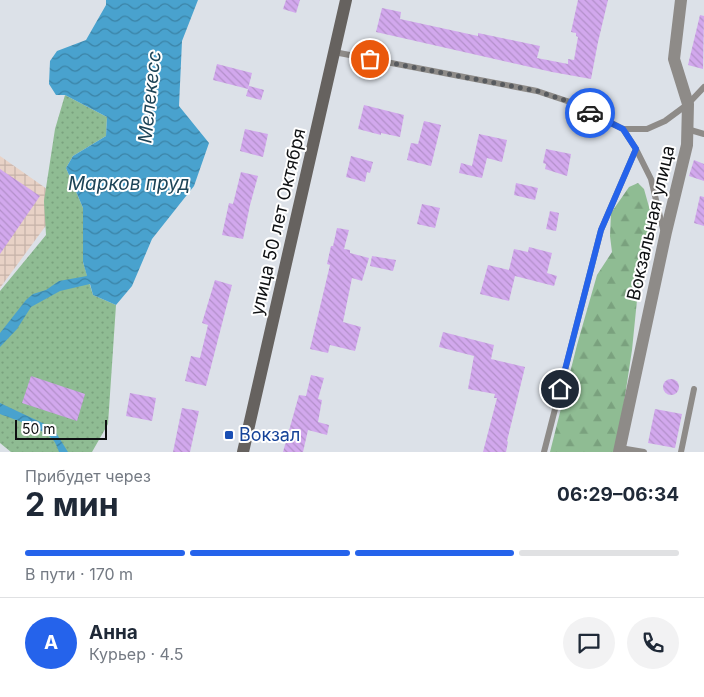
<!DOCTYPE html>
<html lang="ru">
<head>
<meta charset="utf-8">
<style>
	:root { --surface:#fff; --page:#f2f2f3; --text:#1f2937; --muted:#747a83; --line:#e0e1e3; --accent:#2563eb }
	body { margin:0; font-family:Inter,sans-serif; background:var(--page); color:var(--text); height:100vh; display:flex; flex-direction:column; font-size:19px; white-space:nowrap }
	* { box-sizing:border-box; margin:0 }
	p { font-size:16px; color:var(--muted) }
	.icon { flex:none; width:28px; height:28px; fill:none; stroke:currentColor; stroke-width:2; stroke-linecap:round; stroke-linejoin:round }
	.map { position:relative; height:452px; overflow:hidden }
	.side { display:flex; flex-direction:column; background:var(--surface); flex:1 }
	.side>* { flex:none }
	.scale { position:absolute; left:15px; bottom:12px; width:92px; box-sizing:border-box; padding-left:5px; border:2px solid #0f1113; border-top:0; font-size:14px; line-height:18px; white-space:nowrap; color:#0f1113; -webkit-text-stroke:4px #fff; paint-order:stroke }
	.pin { position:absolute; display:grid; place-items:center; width:42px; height:42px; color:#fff; margin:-21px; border:2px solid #fff; border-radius:50%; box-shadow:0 1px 5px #0007 }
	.courier { position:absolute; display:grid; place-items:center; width:50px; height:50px; margin:-25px; border:4px solid #2563eb; border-radius:50%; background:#fff; color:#222; box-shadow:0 1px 6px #0007 }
	.overview em { font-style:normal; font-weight:700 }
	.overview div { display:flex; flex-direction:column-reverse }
	.overview { display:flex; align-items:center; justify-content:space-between; height:85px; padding:0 25px }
	h1 { font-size:32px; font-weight:700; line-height:38px }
	.bar { display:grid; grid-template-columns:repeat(4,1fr); gap:8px 5px; align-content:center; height:60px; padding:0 25px }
	.bar i { height:6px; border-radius:4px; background:var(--line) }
	.bar .selected { background:var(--accent) }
	.bar p { grid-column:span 4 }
	.line { display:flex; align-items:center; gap:12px; padding:0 25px; border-top:1px solid var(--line) }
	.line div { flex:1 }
	.round { display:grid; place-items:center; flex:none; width:52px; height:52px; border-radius:26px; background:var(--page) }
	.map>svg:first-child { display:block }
	.industrial { fill:url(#industrial-grid) }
	.grass { fill:url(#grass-dots) }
	.forest { fill:url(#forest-firs) }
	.water { fill:url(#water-waves) }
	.building { fill:url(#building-back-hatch) }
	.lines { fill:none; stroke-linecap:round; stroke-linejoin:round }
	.lane { stroke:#8e8b88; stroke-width:6 }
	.street { stroke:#8e8b88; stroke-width:12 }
	.secondary { stroke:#66625f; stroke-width:12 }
	.done { stroke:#575a5e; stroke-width:5; stroke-dasharray:0 9 }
	.route { stroke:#2563eb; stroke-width:6 }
	.transit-dot { fill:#1a4fb4; stroke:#fff; stroke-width:2 }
	.labels { text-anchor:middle; stroke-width:4; stroke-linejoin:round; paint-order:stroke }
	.street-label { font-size:18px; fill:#0f1113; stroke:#fff }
	.transit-label { font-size:18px; fill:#164399; stroke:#fff; text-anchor:start }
	.water-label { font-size:19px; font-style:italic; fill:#1d4457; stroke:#fff }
</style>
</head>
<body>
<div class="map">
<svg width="704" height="452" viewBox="0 0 704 452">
	<defs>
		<pattern id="industrial-grid" width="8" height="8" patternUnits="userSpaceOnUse" patternTransform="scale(1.25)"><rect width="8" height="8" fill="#e8d2c6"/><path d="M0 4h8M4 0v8" fill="none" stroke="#c6b3a9"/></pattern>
		<pattern id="grass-dots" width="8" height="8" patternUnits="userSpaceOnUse" patternTransform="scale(1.25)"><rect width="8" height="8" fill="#8fbc93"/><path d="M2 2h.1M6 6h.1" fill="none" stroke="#7aa17e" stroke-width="1.8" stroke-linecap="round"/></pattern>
		<pattern id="forest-firs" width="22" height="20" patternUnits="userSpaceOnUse" patternTransform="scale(1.25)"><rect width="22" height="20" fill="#8fbc93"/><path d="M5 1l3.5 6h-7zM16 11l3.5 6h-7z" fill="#7aa17e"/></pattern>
		<pattern id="water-waves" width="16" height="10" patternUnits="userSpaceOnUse" patternTransform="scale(1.25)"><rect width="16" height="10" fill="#49a2ce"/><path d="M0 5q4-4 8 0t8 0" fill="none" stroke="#3b83a6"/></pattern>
		<pattern id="building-back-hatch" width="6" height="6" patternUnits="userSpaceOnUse" patternTransform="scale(1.25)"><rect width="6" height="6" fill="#d2a8ed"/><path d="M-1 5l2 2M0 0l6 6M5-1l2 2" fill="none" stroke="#b390ca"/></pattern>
	</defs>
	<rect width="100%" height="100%" fill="#dce1e8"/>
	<path class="industrial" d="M 0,156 L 64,201 L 0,288 Z"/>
	<path class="grass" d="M 65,95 L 107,117 L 106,136 L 73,156 L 66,168 L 83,208 L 83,262 L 93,295 L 116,305 L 108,424 L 92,452 L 11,452 L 0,443 L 0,291 L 46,235 L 44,201 L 55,129 Z"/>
	<path class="forest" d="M 638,183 L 644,189 L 654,225 L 649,244 L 641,260 L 632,350 L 618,442 L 614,452 L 550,452 L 577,345 L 597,275 L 612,252 L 610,236 L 611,213 L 629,187 Z"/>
	<g class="water">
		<path d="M 106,0 L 198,0 L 182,41 L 179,106 L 209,143 L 194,186 L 152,239 L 132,286 L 116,305 L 93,295 L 90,284 L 60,291 L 31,307 L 17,329 L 0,347 L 0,333 L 26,300 L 33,294 L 46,290 L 59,281 L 87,276 L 83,262 L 83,208 L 66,168 L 73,156 L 106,136 L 107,117 L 65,95 L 56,95 L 49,84 L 50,61 L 57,51 L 86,40 L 106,5 Z"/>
		<path d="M 0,403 L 53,428 L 68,452 L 59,452 C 58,449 56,444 54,441 C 44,428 15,420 0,414 Z"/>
	</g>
	<g class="building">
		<path d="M 286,0 L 300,0 L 296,13 L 283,9 Z"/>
		<path d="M 578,0 L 608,0 L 598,42 L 591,79 L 552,72 L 376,32 L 382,8 L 401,12 L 400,19 L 478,36 L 478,33 L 540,46 L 537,58 L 568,64 L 568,59 L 574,60 L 578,37 L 576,36 L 576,33 L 571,32 Z"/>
		<path d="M 700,15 L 704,16 L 703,69 L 688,65 Z"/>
		<path d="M 217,64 L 252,73 L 248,89 L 213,80 Z"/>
		<path d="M 249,86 L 264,90 L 261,100 L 246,96 Z"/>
		<path d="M 364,105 L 404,115 L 400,137 L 381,133 L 381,135 L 358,129 Z"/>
		<path d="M 424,121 L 441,125 L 431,166 L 407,160 L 411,143 L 418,144 Z"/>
		<path d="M 245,129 L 268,134 L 263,157 L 240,151 Z"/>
		<path d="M 479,134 L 507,140 L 502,162 L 487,158 L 482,178 L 459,173 L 461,163 L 472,166 Z"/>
		<path d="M 546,149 L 571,154 L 567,176 L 545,169 L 546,164 L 543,163 Z"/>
		<path d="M 351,156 L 373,162 L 370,173 L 367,172 L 365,182 L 346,177 Z"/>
		<path d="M 694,160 L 704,164 L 704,181 L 689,176 Z"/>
		<path d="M 0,169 L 40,196 L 0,254 Z"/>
		<path d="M 241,172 L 258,176 L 250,205 L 243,239 L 222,235 L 229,203 L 233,204 Z"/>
		<path d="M 516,183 L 538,188 L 535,200 L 514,195 Z"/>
		<path d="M 700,196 L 704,197 L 704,226 L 694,223 Z"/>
		<path d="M 422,204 L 440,208 L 435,228 L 417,224 Z"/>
		<path d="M 550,211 L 559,213 L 556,231 L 546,229 Z"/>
		<path d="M 337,228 L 349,230 L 344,249 L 350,250 L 350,253 L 369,258 L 362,281 L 352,278 L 343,322 L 361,327 L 355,351 L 330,345 L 328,353 L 310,349 L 330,265 L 327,264 L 331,246 L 333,246 Z"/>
		<path d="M 529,247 L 552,253 L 547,273 L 557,276 L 554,286 L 515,276 L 509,301 L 480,294 L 488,265 L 509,270 L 514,249 L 528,252 Z"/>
		<path d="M 372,256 L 396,260 L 393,271 L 370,266 Z"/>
		<path d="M 215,280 L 232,285 L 206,386 L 185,381 L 191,356 L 200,358 L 208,325 L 202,323 Z"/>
		<path d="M 443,332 L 494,345 L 491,359 L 525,367 L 507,441 L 508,442 L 506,452 L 483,452 L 497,398 L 494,398 L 495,394 L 468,389 L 474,356 L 439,347 Z"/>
		<path d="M 311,375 L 324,378 L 318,399 L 322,400 L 318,422 L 329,425 L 327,435 L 308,430 L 303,452 L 283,452 L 299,395 L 306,396 Z"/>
		<path d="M 31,376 L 85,394 L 77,421 L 22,403 Z"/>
		<circle cx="671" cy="387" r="8"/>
		<path d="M 130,393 L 156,398 L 152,421 L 126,416 Z"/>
		<path d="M 182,408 L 199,411 L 190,452 L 173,452 Z"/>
		<path d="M 655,409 L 682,414 L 675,448 L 648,443 Z"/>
	</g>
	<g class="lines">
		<g class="lane">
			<path d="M 334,52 L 537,91 L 573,103 L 623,129 L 647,129 L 665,121 L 688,104 L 704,87"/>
			<path d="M 623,129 L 636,149 L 651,179 L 663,229"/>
			<path d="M 687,129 L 704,134"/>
			<path d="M 620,448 L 644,452"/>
			<path d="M 544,452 L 601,230 L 636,149"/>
			<path d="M 681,452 L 694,389"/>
		</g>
		<path class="street" d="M 619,452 L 666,232 L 687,145 L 688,104 L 674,59 L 681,0"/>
		<path class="secondary" d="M 243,452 L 346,0"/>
	</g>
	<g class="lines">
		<path class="done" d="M 370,59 L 537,91 L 573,103 L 590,113"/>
		<path class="route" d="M 560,389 L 601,230 L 636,149 L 623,129 L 590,113"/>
	</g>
	<rect class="transit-dot" x="224" y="430" width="10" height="10" rx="2.5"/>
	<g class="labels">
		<g class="street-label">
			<text transform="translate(278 222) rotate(-77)" y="6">улица 50 лет Октября</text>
			<text transform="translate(651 223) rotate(-77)" y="6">Вокзальная улица</text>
		</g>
		<g class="transit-label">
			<text x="239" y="441">Вокзал</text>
		</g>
		<g class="water-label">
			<text transform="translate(149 97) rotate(-84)" y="7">Мелекесс</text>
			<text x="129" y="190">Марков пруд</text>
		</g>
	</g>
</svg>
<div class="scale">50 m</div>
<div class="pin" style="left:370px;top:59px;background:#ea580c"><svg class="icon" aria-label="bag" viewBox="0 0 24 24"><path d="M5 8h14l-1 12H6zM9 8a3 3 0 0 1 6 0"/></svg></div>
<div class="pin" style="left:560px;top:389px;background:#1f2937"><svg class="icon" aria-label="home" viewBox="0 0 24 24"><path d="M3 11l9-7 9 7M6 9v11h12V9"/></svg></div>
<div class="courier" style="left:590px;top:113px"><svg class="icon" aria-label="car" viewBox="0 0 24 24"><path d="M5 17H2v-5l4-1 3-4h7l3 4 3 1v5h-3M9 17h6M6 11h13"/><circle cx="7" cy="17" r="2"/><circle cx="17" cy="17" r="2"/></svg></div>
</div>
<section class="side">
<div class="overview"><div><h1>2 мин</h1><p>Прибудет через</p></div><em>06:29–06:34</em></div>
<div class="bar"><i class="selected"></i><i class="selected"></i><i class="selected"></i><i></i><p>В пути · 170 m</p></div>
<div class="line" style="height:90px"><b class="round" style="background:var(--accent);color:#fff">А</b><div><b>Анна</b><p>Курьер · 4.5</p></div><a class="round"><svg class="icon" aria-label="chat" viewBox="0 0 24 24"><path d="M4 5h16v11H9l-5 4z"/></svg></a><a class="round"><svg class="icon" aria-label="phone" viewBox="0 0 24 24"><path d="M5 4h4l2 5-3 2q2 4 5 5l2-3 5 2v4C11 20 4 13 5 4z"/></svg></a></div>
</section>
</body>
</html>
